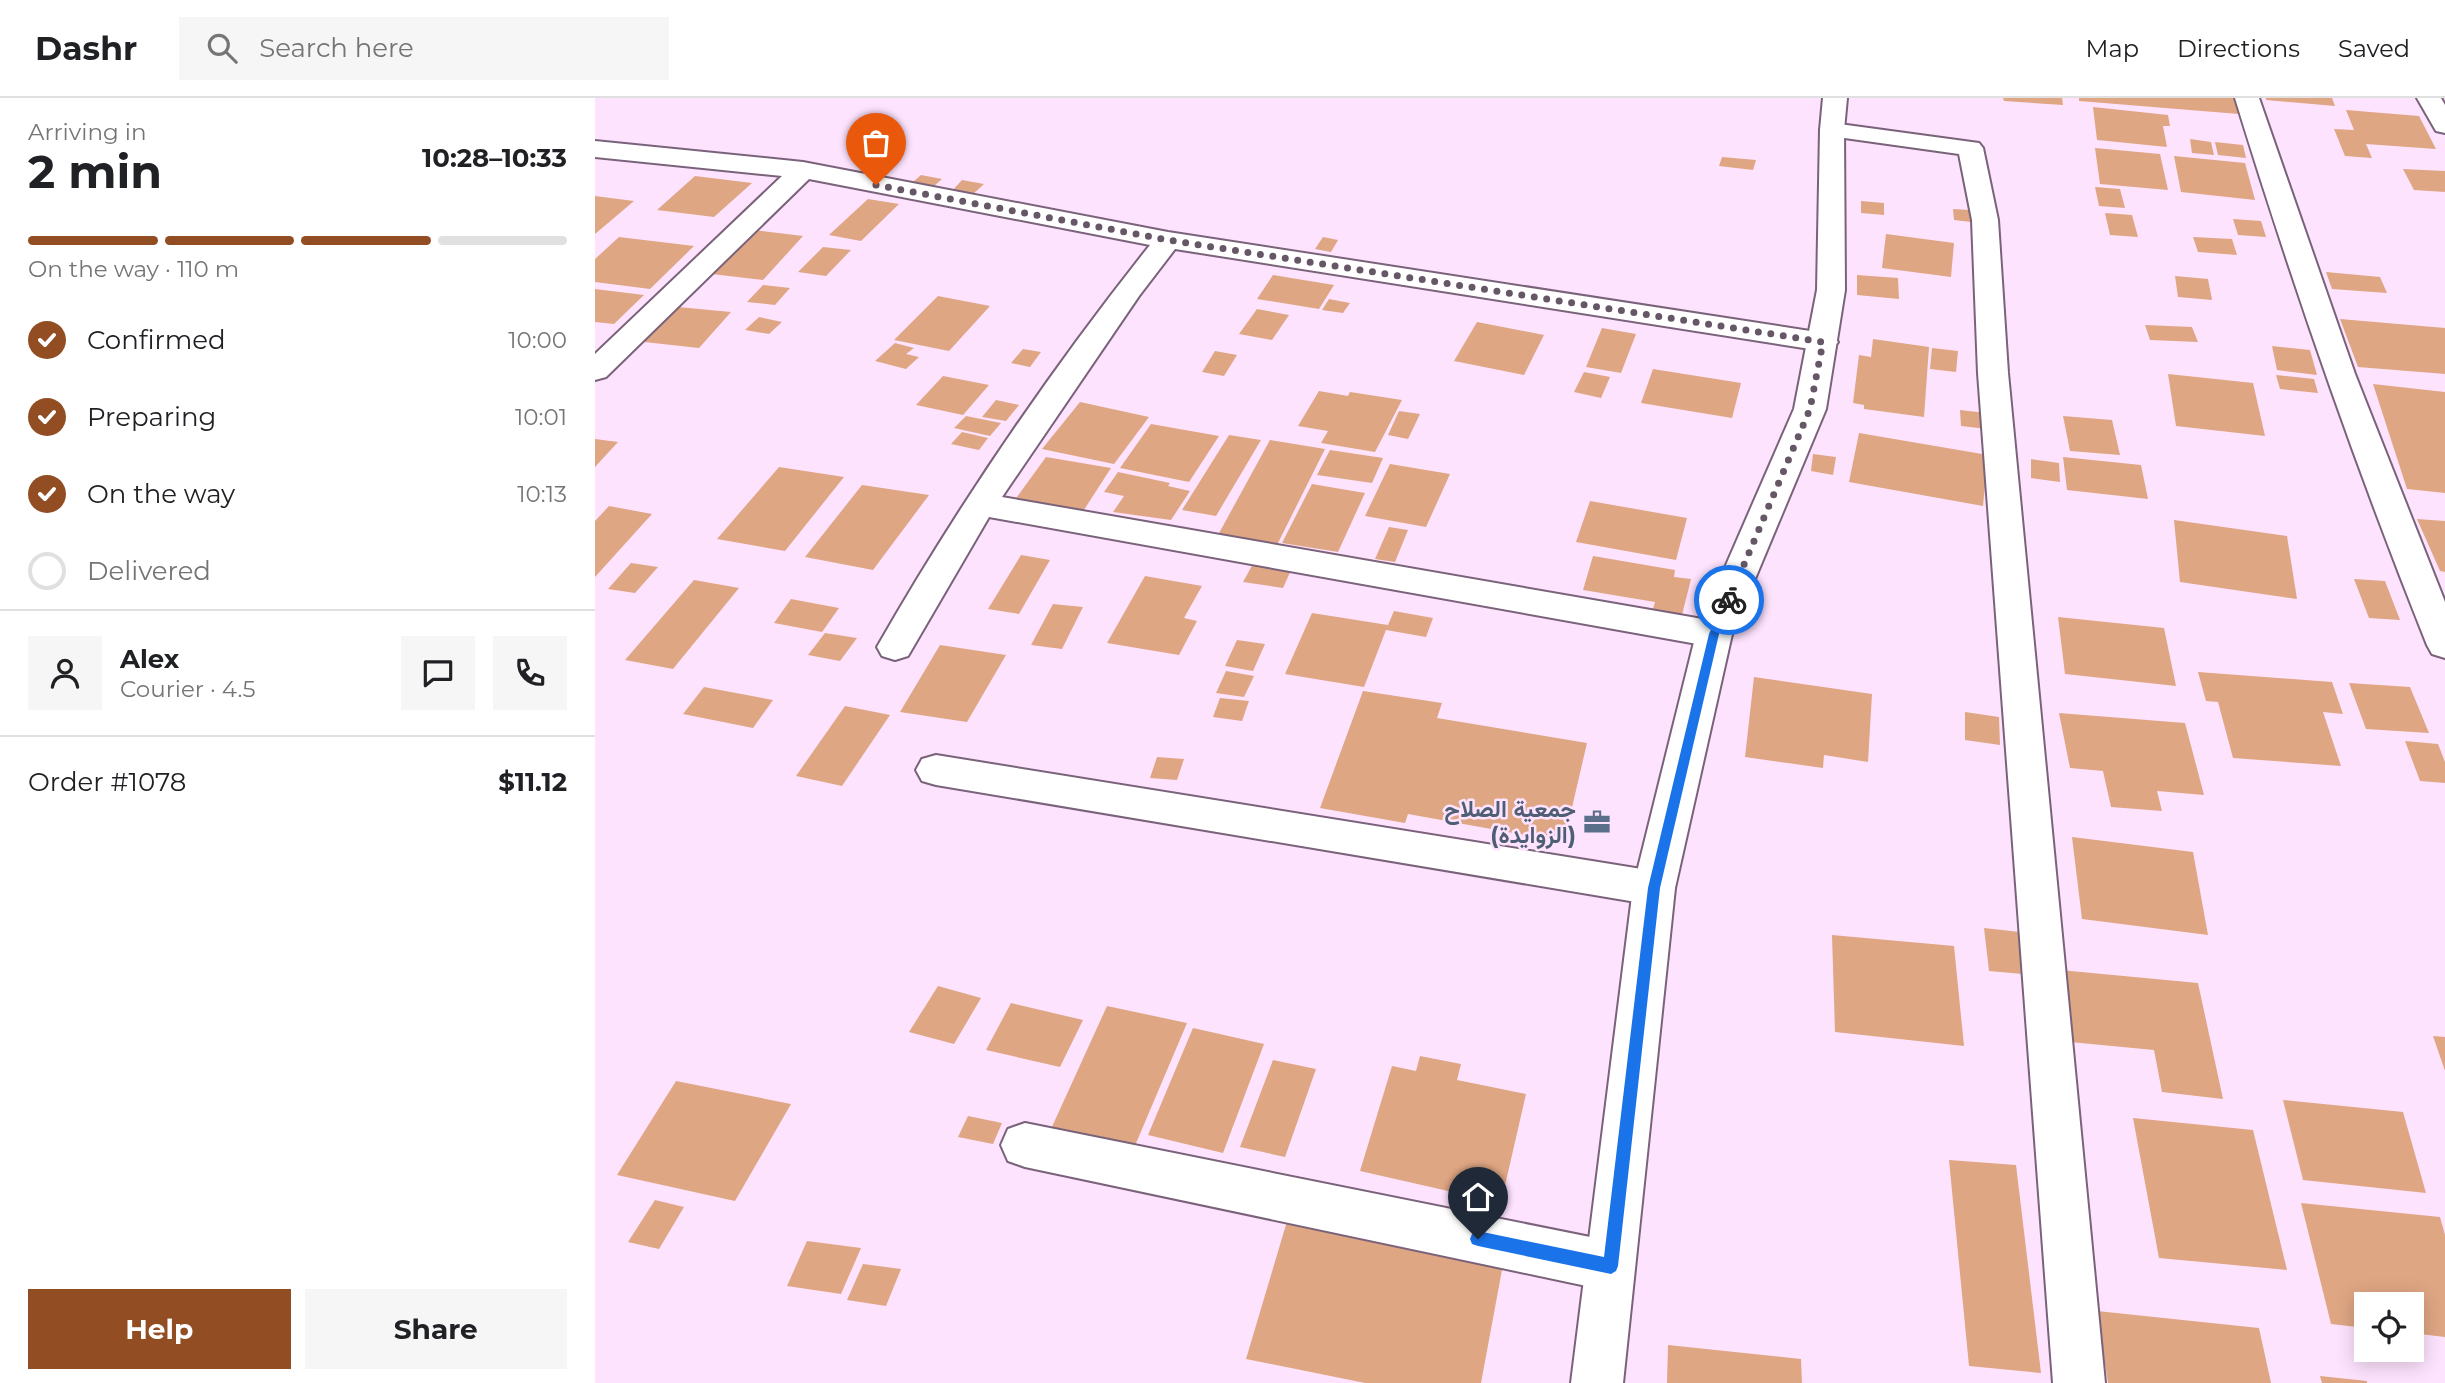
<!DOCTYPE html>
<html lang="en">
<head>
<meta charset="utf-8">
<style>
	:root { --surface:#fff; --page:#f6f6f6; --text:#202124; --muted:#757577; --line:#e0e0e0; --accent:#924e22 }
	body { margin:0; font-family:Montserrat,Vazirmatn,sans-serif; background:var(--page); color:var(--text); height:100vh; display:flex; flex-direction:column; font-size:26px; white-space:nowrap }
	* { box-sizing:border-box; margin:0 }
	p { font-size:23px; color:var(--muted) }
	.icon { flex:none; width:38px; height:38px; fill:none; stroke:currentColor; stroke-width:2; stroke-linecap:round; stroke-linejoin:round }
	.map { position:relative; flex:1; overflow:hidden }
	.side { display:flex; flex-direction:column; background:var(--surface); width:595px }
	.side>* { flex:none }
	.fabs { position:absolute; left:1759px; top:1194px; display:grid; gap:14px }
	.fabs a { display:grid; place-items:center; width:70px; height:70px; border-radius:0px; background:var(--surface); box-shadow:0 4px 18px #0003; font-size:35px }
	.pin { position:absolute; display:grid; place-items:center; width:60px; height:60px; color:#fff; margin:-72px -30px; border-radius:50% 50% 50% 0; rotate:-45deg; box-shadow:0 0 7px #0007 }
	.pin .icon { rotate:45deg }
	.courier { position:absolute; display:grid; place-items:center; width:70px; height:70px; margin:-35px; border:5px solid #1a73e8; border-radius:50%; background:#fff; color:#222; box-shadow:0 2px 9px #0007 }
	.summary em { font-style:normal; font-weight:700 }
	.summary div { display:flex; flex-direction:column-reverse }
	.summary { display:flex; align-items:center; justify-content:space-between; height:119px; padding:0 28px }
	h1 { font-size:46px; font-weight:700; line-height:52px }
	.bar { display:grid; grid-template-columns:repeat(4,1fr); gap:10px 7px; align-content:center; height:84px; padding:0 28px }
	.bar i { height:9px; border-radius:5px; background:var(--line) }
	.bar .on { background:var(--accent) }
	.bar p { grid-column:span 4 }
	.line { display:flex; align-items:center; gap:18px; padding:0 28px; border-top:2px solid var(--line) }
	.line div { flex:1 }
	.round { display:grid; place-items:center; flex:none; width:74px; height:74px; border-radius:0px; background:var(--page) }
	ol { padding:0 28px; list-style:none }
	li { display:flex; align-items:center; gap:21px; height:77px }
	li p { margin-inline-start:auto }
	li .icon { padding:7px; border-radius:50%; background:var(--accent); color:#fff; stroke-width:4 }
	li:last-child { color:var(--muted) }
	li i { width:38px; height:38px; border:4px solid var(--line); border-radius:50% }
	.action { display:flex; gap:14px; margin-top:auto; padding:14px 28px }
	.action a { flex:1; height:80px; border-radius:0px; background:var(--accent); color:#fff; font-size:28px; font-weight:700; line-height:80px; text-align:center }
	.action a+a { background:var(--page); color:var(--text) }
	header { display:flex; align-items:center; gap:42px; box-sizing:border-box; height:98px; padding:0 35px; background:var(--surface); border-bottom:2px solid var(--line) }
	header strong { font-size:33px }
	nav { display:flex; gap:38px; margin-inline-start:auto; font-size:24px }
	.search { width:490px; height:63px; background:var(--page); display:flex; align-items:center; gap:18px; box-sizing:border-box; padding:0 24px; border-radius:0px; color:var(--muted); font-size:26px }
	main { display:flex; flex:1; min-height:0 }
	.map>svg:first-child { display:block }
	.building { fill:#dfa683 }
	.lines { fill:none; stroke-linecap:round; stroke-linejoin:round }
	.street-casing { stroke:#7a637a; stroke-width:4 }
	.secondary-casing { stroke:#7a637a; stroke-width:4 }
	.street { fill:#fff; fill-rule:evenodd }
	.secondary { fill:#fff; fill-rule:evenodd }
	.route { fill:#1a73e8 }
	.done { stroke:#665766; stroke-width:7; stroke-dasharray:0 12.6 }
	.labels { text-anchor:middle; stroke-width:5; stroke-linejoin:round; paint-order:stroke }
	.service-label { font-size:23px; font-weight:bold; fill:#4e5e75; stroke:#fee3fe; text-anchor:end }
</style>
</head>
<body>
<header>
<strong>Dashr</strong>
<div class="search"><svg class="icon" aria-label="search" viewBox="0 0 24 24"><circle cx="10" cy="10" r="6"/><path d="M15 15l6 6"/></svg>Search here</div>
<nav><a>Map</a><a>Directions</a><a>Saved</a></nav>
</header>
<main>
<section class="side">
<div class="summary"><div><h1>2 min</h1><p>Arriving in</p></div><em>10:28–10:33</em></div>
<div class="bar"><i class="on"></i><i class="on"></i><i class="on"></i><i></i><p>On the way · 110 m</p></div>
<ol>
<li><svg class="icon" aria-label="check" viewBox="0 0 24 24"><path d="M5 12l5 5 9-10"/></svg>Confirmed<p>10:00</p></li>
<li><svg class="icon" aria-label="check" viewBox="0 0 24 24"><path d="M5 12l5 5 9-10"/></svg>Preparing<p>10:01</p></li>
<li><svg class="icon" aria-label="check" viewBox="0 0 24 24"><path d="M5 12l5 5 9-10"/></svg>On the way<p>10:13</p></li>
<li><i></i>Delivered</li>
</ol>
<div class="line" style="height:126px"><a class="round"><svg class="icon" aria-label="person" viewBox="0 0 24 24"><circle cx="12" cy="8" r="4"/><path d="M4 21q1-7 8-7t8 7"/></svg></a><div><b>Alex</b><p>Courier · 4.5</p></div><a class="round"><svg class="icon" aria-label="chat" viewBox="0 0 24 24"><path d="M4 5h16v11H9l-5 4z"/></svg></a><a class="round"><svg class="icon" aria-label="phone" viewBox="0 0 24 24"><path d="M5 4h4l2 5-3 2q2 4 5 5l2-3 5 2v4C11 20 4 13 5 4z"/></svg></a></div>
<div class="line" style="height:91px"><div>Order #1078</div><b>$11.12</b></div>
<div class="action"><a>Help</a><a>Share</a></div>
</section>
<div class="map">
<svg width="1850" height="1285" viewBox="0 0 1850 1285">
	<rect width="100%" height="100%" fill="#fee3fe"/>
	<g class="building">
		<path d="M 1408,0 L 1467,0 L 1468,7 L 1409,3 Z"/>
		<path d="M 1484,0 L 1640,0 L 1644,16 L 1484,3 Z"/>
		<path d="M 1671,0 L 1737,0 L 1740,8 L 1671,2 Z"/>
		<path d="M 1498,9 L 1573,17 L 1575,28 L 1568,28 L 1572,49 L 1502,42 Z"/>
		<path d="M 1751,12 L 1824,18 L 1841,51 L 1771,46 L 1777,60 L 1750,58 L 1739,31 L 1759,32 Z"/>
		<path d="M 1595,41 L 1616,44 L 1619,57 L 1597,55 Z"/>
		<path d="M 1620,44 L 1648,47 L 1651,60 L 1623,57 Z"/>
		<path d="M 1500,50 L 1565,56 L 1573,92 L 1505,86 Z"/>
		<path d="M 1579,58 L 1650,65 L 1660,102 L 1586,94 Z"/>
		<path d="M 1127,59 L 1161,62 L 1158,72 L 1124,68 Z"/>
		<path d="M 1808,71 L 1850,73 L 1850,94 L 1819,92 Z"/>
		<path d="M 326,77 L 347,81 L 339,88 L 318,84 Z"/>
		<path d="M 100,78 L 157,85 L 119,119 L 62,112 Z"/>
		<path d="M 367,82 L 389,86 L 377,97 L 356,94 Z"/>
		<path d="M 1500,89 L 1525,91 L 1530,110 L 1504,108 Z"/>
		<path d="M 0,98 L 39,103 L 0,136 Z"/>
		<path d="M 273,101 L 304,106 L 266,143 L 234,137 Z"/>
		<path d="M 1266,103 L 1289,105 L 1289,117 L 1266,115 Z"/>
		<path d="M 1358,111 L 1375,112 L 1376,124 L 1359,122 Z"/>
		<path d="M 1510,115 L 1537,117 L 1543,139 L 1515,137 Z"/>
		<path d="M 1638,121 L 1666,123 L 1671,139 L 1643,137 Z"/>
		<path d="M 150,131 L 208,138 L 168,182 L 108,175 Z"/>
		<path d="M 1291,136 L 1359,145 L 1356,179 L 1287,170 Z"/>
		<path d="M 24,139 L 99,148 L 55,191 L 0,184 L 0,161 Z"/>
		<path d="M 728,139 L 743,142 L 736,154 L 720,151 Z"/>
		<path d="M 1598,139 L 1637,141 L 1642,157 L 1603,154 Z"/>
		<path d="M 228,149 L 256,152 L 231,178 L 203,174 Z"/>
		<path d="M 1731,174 L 1785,179 L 1792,195 L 1737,191 Z"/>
		<path d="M 678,177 L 739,187 L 724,211 L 662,201 Z"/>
		<path d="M 1262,177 L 1303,180 L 1304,201 L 1262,197 Z"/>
		<path d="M 1580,178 L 1613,181 L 1617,202 L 1583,199 Z"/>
		<path d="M 168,187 L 195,190 L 180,207 L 152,204 Z"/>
		<path d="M 0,191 L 49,197 L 19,226 L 0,224 Z"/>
		<path d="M 343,198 L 395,208 L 354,253 L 299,242 Z"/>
		<path d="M 734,201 L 755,205 L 748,215 L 727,212 Z"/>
		<path d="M 83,209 L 136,214 L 104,250 L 49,244 Z"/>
		<path d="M 662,211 L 694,217 L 677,242 L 644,236 Z"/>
		<path d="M 164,219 L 187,224 L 174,236 L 150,232 Z"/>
		<path d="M 1745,221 L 1850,230 L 1850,276 L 1763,269 Z"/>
		<path d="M 882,224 L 949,237 L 929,277 L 859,263 Z"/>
		<path d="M 1550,227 L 1597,229 L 1603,244 L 1555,242 Z"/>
		<path d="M 1007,230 L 1041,236 L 1026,275 L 991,269 Z"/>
		<path d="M 1278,241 L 1334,249 L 1329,319 L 1269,311 L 1269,307 L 1258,305 L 1264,257 L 1276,259 Z"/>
		<path d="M 300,245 L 319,250 L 311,256 L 324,259 L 311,271 L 280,263 Z"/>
		<path d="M 1677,248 L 1715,252 L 1722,277 L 1682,272 Z"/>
		<path d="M 1337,250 L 1363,253 L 1361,274 L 1335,271 Z"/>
		<path d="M 428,251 L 446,254 L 435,269 L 416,265 Z"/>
		<path d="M 620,253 L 642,257 L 629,278 L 607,274 Z"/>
		<path d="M 1058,271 L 1146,285 L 1137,320 L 1046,305 Z"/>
		<path d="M 989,274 L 1015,279 L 1006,300 L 979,294 Z"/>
		<path d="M 1573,276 L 1658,285 L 1670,338 L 1581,328 Z"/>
		<path d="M 1681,277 L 1719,281 L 1723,295 L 1685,291 Z"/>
		<path d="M 348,278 L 394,287 L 368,317 L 321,307 Z"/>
		<path d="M 1778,286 L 1850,294 L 1850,395 L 1812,391 Z"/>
		<path d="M 724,293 L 753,298 L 755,294 L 807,302 L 780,354 L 726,345 L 733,333 L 703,328 Z"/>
		<path d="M 401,302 L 424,307 L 411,323 L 387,319 Z"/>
		<path d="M 485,304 L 554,319 L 519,366 L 447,351 Z"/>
		<path d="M 1365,312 L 1391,315 L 1392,331 L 1366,328 Z"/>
		<path d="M 804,313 L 825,316 L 813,341 L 793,337 Z"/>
		<path d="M 371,318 L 406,325 L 395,338 L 359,330 Z"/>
		<path d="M 1468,318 L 1517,322 L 1525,357 L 1475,353 Z"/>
		<path d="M 556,326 L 624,338 L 594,384 L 525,370 Z"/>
		<path d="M 367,334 L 393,340 L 384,352 L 356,346 Z"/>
		<path d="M 1264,335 L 1393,357 L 1388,408 L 1254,384 Z"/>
		<path d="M 634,337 L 666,342 L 621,418 L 587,412 Z"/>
		<path d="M 0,341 L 23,344 L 0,369 Z"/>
		<path d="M 675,342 L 730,351 L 682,447 L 623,437 Z"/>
		<path d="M 735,352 L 788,360 L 777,385 L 722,377 Z"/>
		<path d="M 1218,356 L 1241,359 L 1238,377 L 1216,373 Z"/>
		<path d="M 451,359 L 516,370 L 487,415 L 419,403 Z"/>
		<path d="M 1468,359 L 1546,367 L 1553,401 L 1472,392 Z"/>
		<path d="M 1436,361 L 1464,365 L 1465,384 L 1436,380 Z"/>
		<path d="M 795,366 L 855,376 L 831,429 L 770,418 Z"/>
		<path d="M 184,369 L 249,379 L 190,453 L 122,441 Z"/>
		<path d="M 523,374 L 575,385 L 573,388 L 595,393 L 576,422 L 518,414 L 529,398 L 509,394 Z"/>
		<path d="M 717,386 L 770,395 L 743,454 L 687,445 Z"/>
		<path d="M 267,387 L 334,397 L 278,472 L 210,459 Z"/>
		<path d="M 995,403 L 1092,420 L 1081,462 L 981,444 Z"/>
		<path d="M 14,408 L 57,416 L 0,479 L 0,423 Z"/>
		<path d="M 1822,421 L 1850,423 L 1850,474 L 1845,473 Z"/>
		<path d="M 1579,422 L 1692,438 L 1702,501 L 1585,484 Z"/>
		<path d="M 794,429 L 813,432 L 800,464 L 780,461 Z"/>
		<path d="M 426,457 L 455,462 L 424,516 L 393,511 Z"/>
		<path d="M 998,458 L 1080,472 L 1079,479 L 1096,481 L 1087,517 L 1058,511 L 1060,504 L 988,492 Z"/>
		<path d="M 659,464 L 697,470 L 688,490 L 648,484 Z"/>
		<path d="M 36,465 L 63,469 L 40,495 L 13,491 Z"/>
		<path d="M 550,478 L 607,488 L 589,520 L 602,523 L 584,557 L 512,545 Z"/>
		<path d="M 1759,481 L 1790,483 L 1805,522 L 1774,520 Z"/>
		<path d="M 99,482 L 144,490 L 78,571 L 30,562 Z"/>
		<path d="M 196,501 L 244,510 L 227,534 L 179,525 Z"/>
		<path d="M 458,506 L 488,509 L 467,551 L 436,547 Z"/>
		<path d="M 799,513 L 838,520 L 831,539 L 791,532 L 769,589 L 690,576 L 717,515 L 793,527 Z"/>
		<path d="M 1463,519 L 1569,530 L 1581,588 L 1470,576 Z"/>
		<path d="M 230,535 L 262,540 L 245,563 L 213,557 Z"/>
		<path d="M 642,542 L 670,546 L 658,573 L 630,568 Z"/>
		<path d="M 345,547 L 411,557 L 372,624 L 305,614 Z"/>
		<path d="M 631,573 L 659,578 L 649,599 L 621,595 Z"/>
		<path d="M 1603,574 L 1737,584 L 1748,616 L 1728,614 L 1746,668 L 1638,660 L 1623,604 L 1611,603 Z"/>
		<path d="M 1159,579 L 1277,596 L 1273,664 L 1229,657 L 1228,670 L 1150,659 Z"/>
		<path d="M 1754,585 L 1815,589 L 1834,635 L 1771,631 Z"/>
		<path d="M 109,589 L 178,602 L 158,630 L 88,616 Z"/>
		<path d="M 768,593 L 847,605 L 842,620 L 992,645 L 969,744 L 813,716 L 810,725 L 725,710 Z"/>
		<path d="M 625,600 L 654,603 L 647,623 L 618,619 Z"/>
		<path d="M 250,608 L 295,617 L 247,688 L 201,678 Z"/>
		<path d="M 1370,614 L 1404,619 L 1405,647 L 1370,642 Z"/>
		<path d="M 1464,615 L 1590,625 L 1609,697 L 1562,693 L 1567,713 L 1516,709 L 1508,673 L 1475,670 Z"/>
		<path d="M 1810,643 L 1843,646 L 1850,664 L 1850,685 L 1825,683 Z"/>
		<path d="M 562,659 L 589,661 L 582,682 L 555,680 Z"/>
		<path d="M 1477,739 L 1598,754 L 1613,837 L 1487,821 Z"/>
		<path d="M 1389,830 L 1434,835 L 1440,877 L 1394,873 Z"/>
		<path d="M 1237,837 L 1359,848 L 1369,948 L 1240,934 Z"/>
		<path d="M 1465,872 L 1603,885 L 1628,1001 L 1567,994 L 1559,952 L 1475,944 Z"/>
		<path d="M 343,888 L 386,900 L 359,946 L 314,934 Z"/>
		<path d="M 416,905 L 488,922 L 465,969 L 391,952 Z"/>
		<path d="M 512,908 L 592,925 L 539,1050 L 456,1031 Z"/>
		<path d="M 598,930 L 669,946 L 628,1055 L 553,1037 Z"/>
		<path d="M 1838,938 L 1850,939 L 1850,973 Z"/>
		<path d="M 825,958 L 866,966 L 862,982 L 931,996 L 906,1105 L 765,1073 L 797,968 L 821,973 Z"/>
		<path d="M 678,962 L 721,971 L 690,1059 L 645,1049 Z"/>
		<path d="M 81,983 L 196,1006 L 140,1103 L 22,1077 Z"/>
		<path d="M 1688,1002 L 1808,1014 L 1831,1095 L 1708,1082 Z"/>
		<path d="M 373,1018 L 407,1025 L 398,1046 L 363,1039 Z"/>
		<path d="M 1538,1020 L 1658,1032 L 1692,1172 L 1564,1160 Z"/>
		<path d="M 1354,1062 L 1421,1067 L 1446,1275 L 1374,1268 Z"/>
		<path d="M 60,1102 L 89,1109 L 64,1151 L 33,1144 Z"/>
		<path d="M 1706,1105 L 1845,1119 L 1850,1137 L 1850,1239 L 1816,1235 L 1816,1206 L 1771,1206 L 1771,1230 L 1736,1226 Z"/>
		<path d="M 693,1120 L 909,1161 L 886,1285 L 770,1285 L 651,1261 Z"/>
		<path d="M 212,1143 L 266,1150 L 246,1196 L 192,1188 Z"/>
		<path d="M 268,1166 L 306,1171 L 291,1208 L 252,1202 Z"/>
		<path d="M 1502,1213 L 1664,1230 L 1676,1285 L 1513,1285 Z"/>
		<path d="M 1073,1247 L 1206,1261 L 1207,1285 L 1072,1285 Z"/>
		<path d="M 1725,1278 L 1772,1283 L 1772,1285 L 1727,1285 Z"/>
	</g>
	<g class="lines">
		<defs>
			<g id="street">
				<path d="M 1640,0 L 1664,0 L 1760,276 L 1850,504 L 1850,560 L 1837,556 L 1832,547 C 1760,367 1697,185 1640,0 Z"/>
				<path d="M 1822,0 L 1846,0 L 1850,7 L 1850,35 L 1841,33 Z"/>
				<path d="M 1237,25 L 1384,45 L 1388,50 L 1403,122 L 1413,275 L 1510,1285 L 1458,1285 L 1383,275 L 1377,122 L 1364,56 L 1228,37 L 1225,32 L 1228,27 Z"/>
				<path d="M 0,43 L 208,64 L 573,134 L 1228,235 L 1238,238 L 1243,244 L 1238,250 L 1228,253 L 580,151 L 544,198 L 407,399 L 1119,523 L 1132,527 L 1137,536 L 1132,545 L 1119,549 L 394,419 L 313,558 L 300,562 L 287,558 L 282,549 C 362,409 455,273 555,147 L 214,81 L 11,279 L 0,282 L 0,256 L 187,78 L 0,59 Z"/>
				<path d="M 341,657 L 1059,773 L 1074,778 L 1080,790 L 1074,802 L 1059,807 L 341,687 L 327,683 L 321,672 L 327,661 Z"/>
				<path d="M 430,1025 L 1015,1143 L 1033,1150 L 1040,1168 L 1033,1186 L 1015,1193 L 430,1069 L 413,1063 L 406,1047 L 413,1031 Z"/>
			</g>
			<path id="secondary" d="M 1228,0 L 1252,0 L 1249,32 L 1250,192 L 1231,311 L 1137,536 L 1080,790 L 1028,1285 L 976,1285 L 1038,790 L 1101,536 L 1199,311 L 1222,192 L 1225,32 Z"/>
		</defs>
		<use href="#street" class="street-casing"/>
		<use href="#secondary" class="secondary-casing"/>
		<use href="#street" class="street"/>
		<use href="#secondary" class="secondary"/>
	</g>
	<path class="route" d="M 1134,498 L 1139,502 L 1124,536 L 1065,790 L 1023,1168 L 1021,1173 L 1016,1176 L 883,1148 L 877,1146 L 875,1141 L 877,1136 L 883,1133 L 1009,1159 L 1053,790 L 1114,536 L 1129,502 Z"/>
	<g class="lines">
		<path class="done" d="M 281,87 L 573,142 L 1228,244 L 1215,311 L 1134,502"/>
	</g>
	<defs>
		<symbol id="office-bare" viewBox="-9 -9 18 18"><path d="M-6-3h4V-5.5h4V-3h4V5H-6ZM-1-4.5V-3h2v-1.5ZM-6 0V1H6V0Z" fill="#5c6f8a" stroke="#fee3fe" stroke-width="2.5" paint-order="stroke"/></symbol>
	</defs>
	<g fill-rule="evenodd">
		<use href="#office-bare" x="983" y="705" width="38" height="38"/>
	</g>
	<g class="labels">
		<g class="service-label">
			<text x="981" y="719">جمعية الصلاح<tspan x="981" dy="26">(الزوايدة)</tspan></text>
		</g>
	</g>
</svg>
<div class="fabs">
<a><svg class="icon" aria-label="locate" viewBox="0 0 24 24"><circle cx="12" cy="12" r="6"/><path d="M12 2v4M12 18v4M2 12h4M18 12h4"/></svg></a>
</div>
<div class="pin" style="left:281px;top:87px;background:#ea580c"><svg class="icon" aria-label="bag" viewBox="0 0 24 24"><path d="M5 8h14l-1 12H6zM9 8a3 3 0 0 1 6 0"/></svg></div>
<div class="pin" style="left:883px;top:1141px;background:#1f2937"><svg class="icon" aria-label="home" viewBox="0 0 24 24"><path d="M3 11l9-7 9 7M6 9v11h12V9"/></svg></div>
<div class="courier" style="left:1134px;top:502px"><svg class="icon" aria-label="bike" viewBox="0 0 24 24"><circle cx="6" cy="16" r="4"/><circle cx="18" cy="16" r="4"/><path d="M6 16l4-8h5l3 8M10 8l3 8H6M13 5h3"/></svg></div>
</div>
</main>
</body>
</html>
